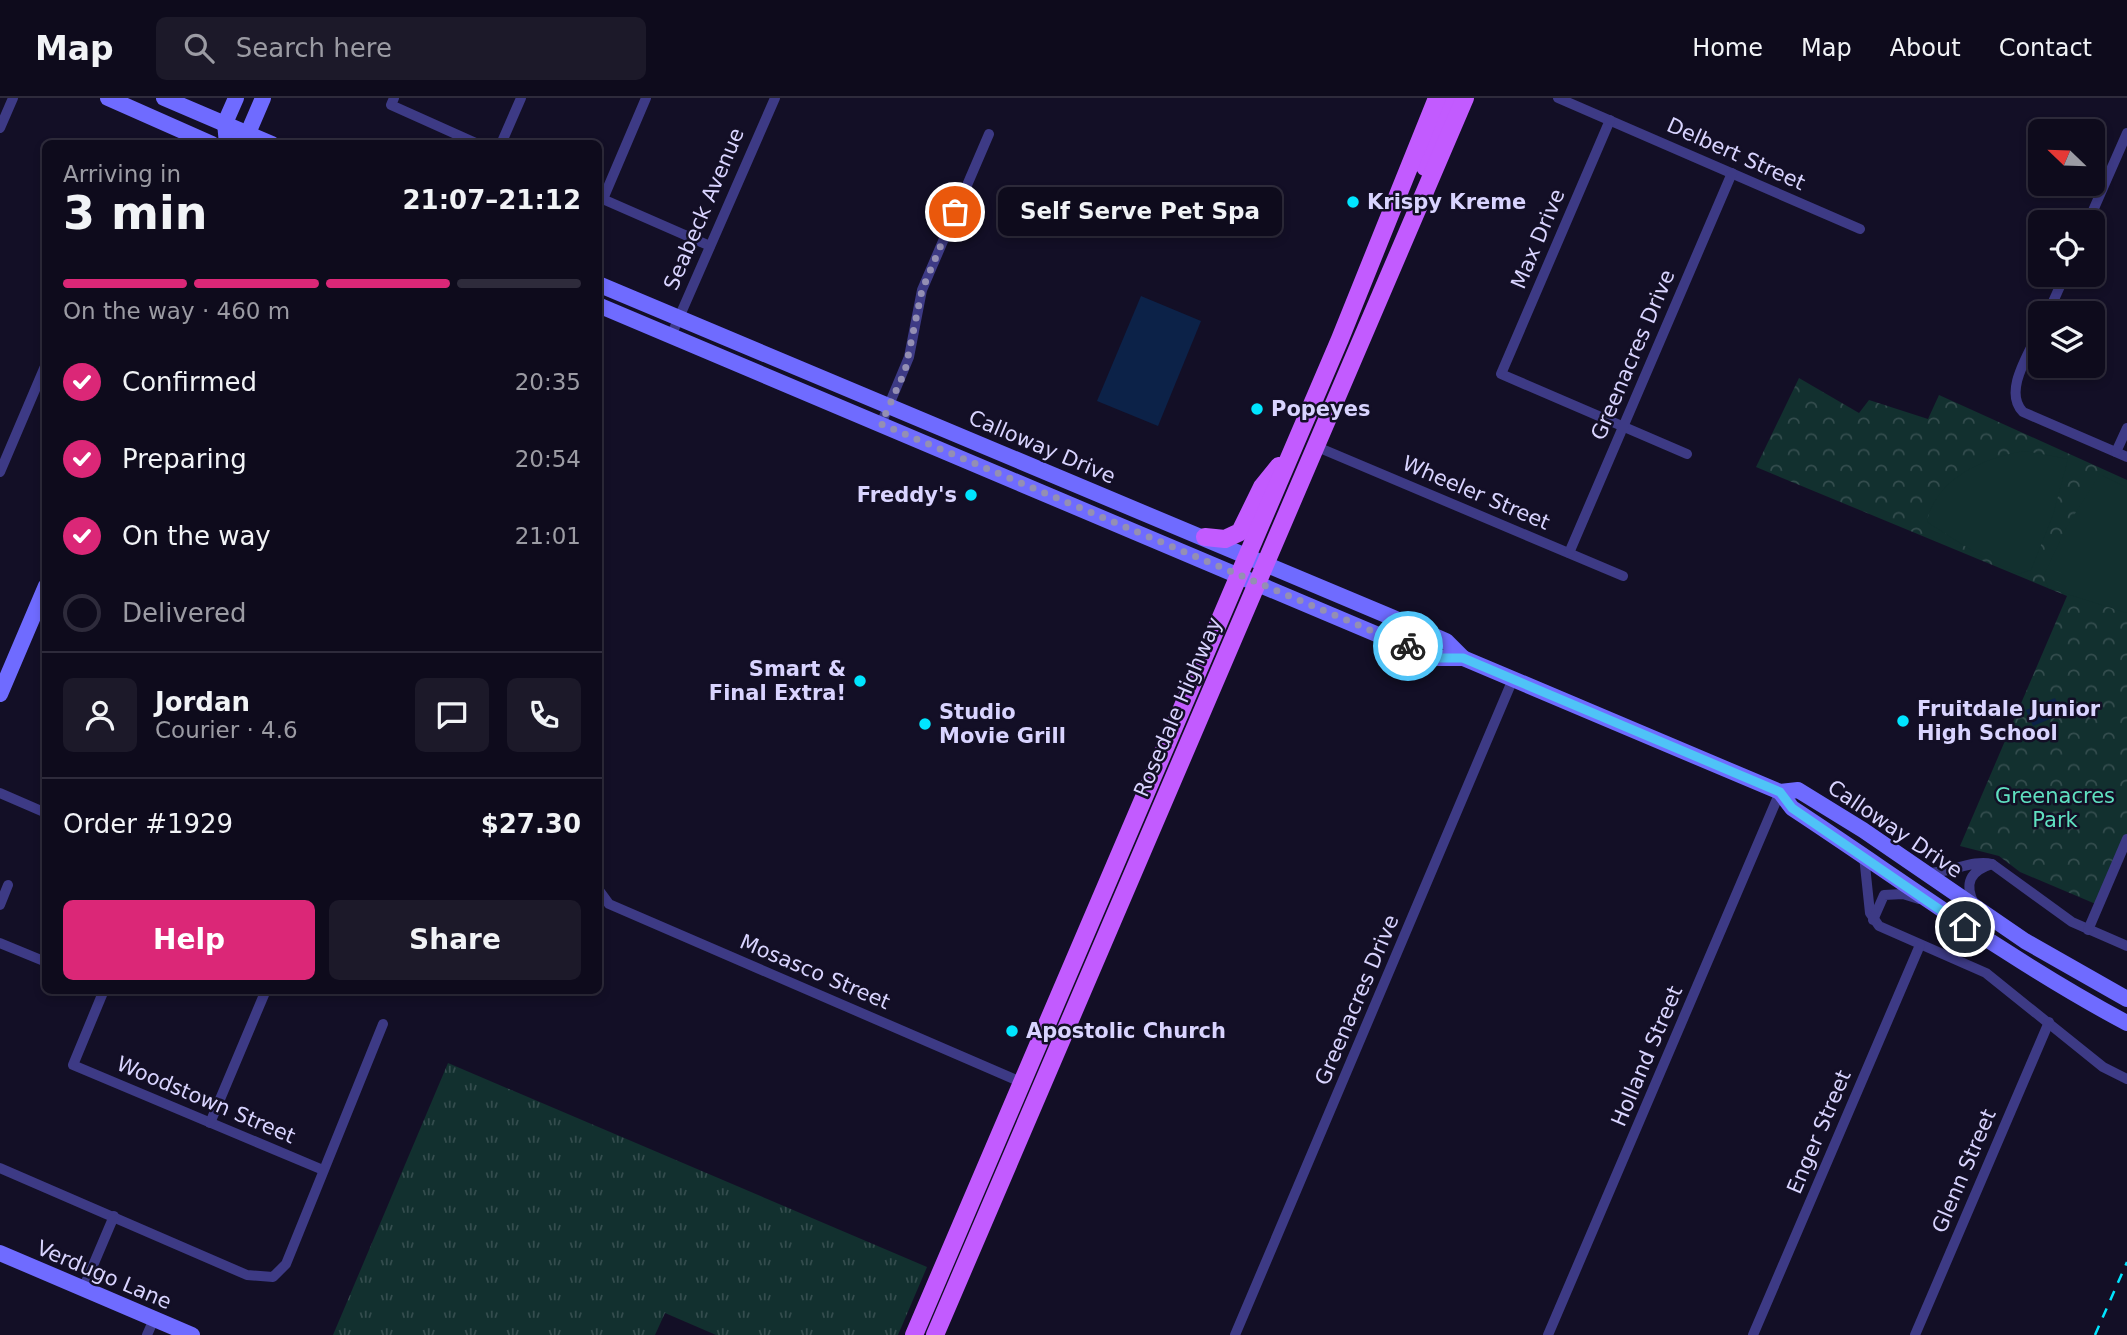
<!DOCTYPE html>
<html lang="en">
<head>
<meta charset="utf-8">
<style>
	:root { --surface:#0e0b1c; --page:#1c1929; --text:#f1f3f6; --muted:#9b9ba3; --line:#2e2b3b; --accent:#db2777 }
	body { margin:0; font-family:"DejaVu Sans",sans-serif; background:var(--page); color:var(--text); height:100vh; display:flex; flex-direction:column; font-size:26px; white-space:nowrap }
	* { box-sizing:border-box; margin:0 }
	p { font-size:23px; color:var(--muted) }
	.icon { flex:none; width:38px; height:38px; fill:none; stroke:currentColor; stroke-width:2; stroke-linecap:round; stroke-linejoin:round }
	.map { position:relative; flex:1; overflow:hidden }
	.side { position:absolute; left:42px; top:42px; width:560px; height:854px; display:flex; flex-direction:column; background:var(--surface); border-radius:10px; box-shadow:0 4px 10px #0003,0 0 0 2px var(--line) }
	.side>* { flex:none }
	.needle { width:46px; rotate:293deg }
	.tools { position:absolute; left:2028px; top:21px; display:grid; gap:14px }
	.tools a { display:grid; place-items:center; width:77px; height:77px; border-radius:10px; background:var(--surface); box-shadow:0 4px 10px #0003,0 0 0 2px var(--line); font-size:35px }
	.pin { position:absolute; display:grid; place-items:center; width:60px; height:60px; color:#fff; margin:-30px; border:4px solid #fff; border-radius:50%; box-shadow:0 2px 7px #0007 }
	.courier { position:absolute; display:grid; place-items:center; width:70px; height:70px; margin:-35px; border:5px solid #4fc3f7; border-radius:50%; background:#fff; color:#222; box-shadow:0 2px 9px #0007 }
	.bubble { position:absolute; height:49px; border-radius:10px; background:var(--surface); box-shadow:0 4px 10px #0003,0 0 0 2px var(--line); font-size:23px; font-weight:600; line-height:49px; text-align:center }
	.overview em { font-style:normal; font-weight:600 }
	.overview div { display:flex; flex-direction:column-reverse }
	.overview { display:flex; align-items:center; justify-content:space-between; height:119px; padding:0 21px }
	h1 { font-size:46px; font-weight:600; line-height:52px }
	.bar { display:grid; grid-template-columns:repeat(4,1fr); gap:10px 7px; align-content:center; height:84px; padding:0 21px }
	.bar i { height:9px; border-radius:5px; background:var(--line) }
	.bar .selected { background:var(--accent) }
	.bar p { grid-column:span 4 }
	.line { display:flex; align-items:center; gap:18px; padding:0 21px; border-top:2px solid var(--line) }
	.line div { flex:1 }
	.round { display:grid; place-items:center; flex:none; width:74px; height:74px; border-radius:10px; background:var(--page) }
	ol { padding:0 21px; list-style:none }
	li { display:flex; align-items:center; gap:21px; height:77px }
	li p { margin-inline-start:auto }
	li .icon { padding:7px; border-radius:50%; background:var(--accent); color:#fff; stroke-width:4 }
	li:last-child { color:var(--muted) }
	li i { width:38px; height:38px; border:4px solid var(--line); border-radius:50% }
	.button { display:flex; gap:14px; margin-top:auto; padding:14px 21px }
	.button a { flex:1; height:80px; border-radius:10px; background:var(--accent); color:#fff; font-size:28px; font-weight:600; line-height:80px; text-align:center }
	.button a+a { background:var(--page); color:var(--text) }
	header { display:flex; align-items:center; gap:42px; box-sizing:border-box; height:98px; padding:0 35px; background:var(--surface); border-bottom:2px solid var(--line) }
	header strong { font-size:33px }
	nav { display:flex; gap:38px; margin-inline-start:auto; font-size:24px }
	.search { width:490px; height:63px; background:var(--page); display:flex; align-items:center; gap:18px; box-sizing:border-box; padding:0 24px; border-radius:10px; color:var(--muted); font-size:26px }
	.map>svg:first-child { display:block }
	.grass { fill:url(#grass-tufts) }
	.park { fill:url(#park-crowns) }
	.pitch { fill:#12302f }
	.water { fill:#0c2248 }
	.lines { fill:none; stroke-linecap:round; stroke-linejoin:round }
	.street { stroke:#3d3a85; stroke-width:10 }
	.secondary { stroke:#6f6bff; stroke-width:16 }
	.primary { stroke:#c25bff; stroke-width:18 }
	.rail { stroke:#00e5ff; stroke-width:2.5; stroke-dasharray:10 9; stroke-linecap:butt }
	.done { stroke:#948fb3; stroke-width:7; stroke-dasharray:0 12.6 }
	.route { stroke:#4fc3f7; stroke-width:9 }
	.poi-dot { fill:#00e5ff; stroke:#130f26; stroke-width:2.5 }
	.labels { text-anchor:middle; stroke-width:5; stroke-linejoin:round; paint-order:stroke }
	.street-label { font-size:21px; fill:#d9d4ff; stroke:#130f26 }
	.poi-label { font-size:21px; font-weight:bold; fill:#d9d4ff; stroke:#130f26; text-anchor:start }
	.park-label { font-size:21px; fill:#5fe0c0; stroke:#130f26 }
</style>
</head>
<body>
<header>
<strong>Map</strong>
<div class="search"><svg class="icon" aria-label="search" viewBox="0 0 24 24"><circle cx="10" cy="10" r="6"/><path d="M15 15l6 6"/></svg>Search here</div>
<nav><a>Home</a><a>Map</a><a>About</a><a>Contact</a></nav>
</header>
<div class="map">
<svg width="2127" height="1237" viewBox="0 0 2127 1237">
	<defs>
		<pattern id="grass-tufts" width="24" height="20" patternUnits="userSpaceOnUse" patternTransform="scale(1.75)"><rect width="24" height="20" fill="#12302f"/><path d="M3 7l-1-3M5 7V3M7 7l1-3M15 17l-1-3M17 17v-4M19 17l1-3" fill="none" stroke="#344d4e"/></pattern>
		<pattern id="park-crowns" width="20" height="18" patternUnits="userSpaceOnUse" patternTransform="scale(1.75)"><rect width="20" height="18" fill="#12302f"/><path d="M2 6a3 3 0 1 1 6 0M12 15a3 3 0 1 1 6 0" fill="none" stroke="#344d4e"/></pattern>
	</defs>
	<rect width="100%" height="100%" fill="#130f26"/>
	<path class="grass" d="M 448,965 L 927,1169 L 898,1237 L 716,1237 L 665,1215 L 655,1237 L 333,1237 Z"/>
	<path class="park" d="M 1799,280 L 1859,315 L 1869,302 L 1928,321 L 1939,297 L 2127,382 L 2127,737 L 2098,807 L 2020,774 L 1999,758 L 1960,748 L 2067,498 L 1756,369 Z"/>
	<g class="pitch">
		<path d="M 2025,353 L 2068,361 L 2053,417 L 2031,472 L 2018,476 L 1974,454 L 1927,424 C 1935,380 1986,359 2025,353 Z"/>
		<path d="M 2100,376 L 2127,390 L 2127,515 L 2048,490 L 2044,477 L 2066,430 Z"/>
	</g>
	<g class="water">
		<path d="M 1141,198 L 1201,223 L 1158,328 L 1097,303 Z"/>
		<path d="M 2055,600 L 2062,616 L 2033,628 L 2026,612 Z"/>
	</g>
	<g class="lines">
		<g class="street">
			<path d="M 394,0 L 391,7 L 478,46"/>
			<path d="M 1558,0 L 1860,131"/>
			<path d="M 1610,22 L 1501,276 L 1687,356"/>
			<path d="M 0,30 L 13,0"/>
			<path d="M 501,46 L 521,0"/>
			<path d="M 598,99 L 710,148"/>
			<path d="M 603,101 L 646,0"/>
			<path d="M 2088,124 L 2127,35"/>
			<path d="M 2048,215 L 2065,177"/>
			<path d="M 2040,231 C 2031,253 2002,293 2023,314 L 2127,359"/>
			<path d="M 671,238 L 775,0"/>
			<path d="M 881,326 L 909,259 L 922,192 L 989,36"/>
			<path d="M 1315,348 L 1623,478"/>
			<path d="M 2116,354 L 2127,330"/>
			<path d="M 0,374 L 46,266"/>
			<path d="M 1569,455 L 1732,75"/>
			<path d="M 0,695 L 46,715"/>
			<path d="M 1864,758 L 1870,815 L 1879,828 L 1986,875 L 2103,969 L 2127,981"/>
			<path d="M 1992,766 L 2072,824 L 2127,848"/>
			<path d="M 1928,775 C 1951,775 1973,761 1992,766 C 1970,773 1964,785 1974,806"/>
			<path d="M 598,791 L 609,806 L 1021,984"/>
			<path d="M 0,807 L 8,787"/>
			<path d="M 1873,822 L 1884,797 L 1903,796 L 1919,801"/>
			<path d="M 2088,832 L 2127,741"/>
			<path d="M 0,845 L 46,864"/>
			<path d="M 104,892 L 73,967 L 323,1072"/>
			<path d="M 210,1025 L 266,892"/>
			<path d="M 0,1070 L 247,1177 L 273,1179 L 286,1166 L 383,926"/>
			<path d="M 83,1191 L 114,1118"/>
			<path d="M 147,1237 L 154,1221"/>
			<path d="M 1235,1237 L 1513,581"/>
			<path d="M 1548,1237 L 1780,694"/>
			<path d="M 1753,1237 L 1920,847"/>
			<path d="M 1915,1237 L 2049,924"/>
		</g>
		<g class="secondary">
			<path d="M 108,0 L 212,46"/>
			<path d="M 164,0 L 272,46"/>
			<path d="M 227,46 L 225,25 L 236,0"/>
			<path d="M 236,46 L 248,35 L 263,0"/>
			<path d="M 598,186 L 1391,519 L 1446,543 L 1463,560"/>
			<path d="M 598,207 L 1388,541 L 1439,560 L 1463,560 L 1780,694 L 1798,692 L 1863,732 L 2025,843 L 2127,901"/>
			<path d="M 0,596 L 46,488"/>
			<path d="M 1780,694 L 1792,710 C 1903,783 2009,862 2127,925"/>
			<path d="M 0,1155 L 192,1237"/>
		</g>
		<g class="primary">
			<path d="M 1425,69 L 1450,0"/>
			<path d="M 1205,439 L 1225,441 L 1240,434 L 1262,389 L 1279,368"/>
			<path d="M 914,1237 L 1340,241 L 1437,0"/>
			<path d="M 935,1237 L 1465,0"/>
		</g>
		<path class="rail" d="M 2095,1237 L 2127,1164"/>
	</g>
	<g class="lines">
		<path class="done" d="M 955,114 L 922,192 L 905,273 L 881,326 L 1408,548"/>
		<path class="route" d="M 1408,548 L 1438,560 L 1463,560 L 1780,694 L 1792,710 L 1965,829"/>
	</g>
	<g class="poi-dot">
		<circle cx="1353" cy="104" r="7"/>
		<circle cx="1257" cy="311" r="7"/>
		<circle cx="971" cy="397" r="7"/>
		<circle cx="860" cy="583" r="7"/>
		<circle cx="1903" cy="623" r="7"/>
		<circle cx="925" cy="626" r="7"/>
		<circle cx="1012" cy="933" r="7"/>
	</g>
	<g class="labels">
		<g class="street-label">
			<text transform="translate(1736 56) rotate(24)" y="7">Delbert Street</text>
			<text transform="translate(704 111) rotate(-67)" y="7">Seabeck Avenue</text>
			<text transform="translate(1538 141) rotate(-67)" y="7">Max Drive</text>
			<text transform="translate(1633 257) rotate(-67)" y="7">Greenacres Drive</text>
			<text transform="translate(1042 349) rotate(23)" y="7">Calloway Drive</text>
			<text transform="translate(1476 395) rotate(23)" y="7">Wheeler Street</text>
			<text transform="translate(1178 609) rotate(-67)" y="7">Rosedale Highway</text>
			<text transform="translate(1895 731) rotate(34)" y="7">Calloway Drive</text>
			<text transform="translate(815 874) rotate(23)" y="7">Mosasco Street</text>
			<text transform="translate(1357 902) rotate(-67)" y="7">Greenacres Drive</text>
			<text transform="translate(1647 958) rotate(-67)" y="7">Holland Street</text>
			<text transform="translate(206 1002) rotate(23)" y="7">Woodstown Street</text>
			<text transform="translate(1819 1034) rotate(-67)" y="7">Enger Street</text>
			<text transform="translate(1964 1073) rotate(-67)" y="7">Glenn Street</text>
			<text transform="translate(104 1177) rotate(23)" y="7">Verdugo Lane</text>
		</g>
		<g class="poi-label">
			<text x="1367" y="111">Krispy Kreme</text>
			<text x="1271" y="318">Popeyes</text>
			<text x="957" y="404" text-anchor="end">Freddy's</text>
			<text x="846" y="578" text-anchor="end">Smart &amp;<tspan x="846" dy="24">Final Extra!</tspan></text>
			<text x="1917" y="618">Fruitdale Junior<tspan x="1917" dy="24">High School</tspan></text>
			<text x="939" y="621">Studio<tspan x="939" dy="24">Movie Grill</tspan></text>
			<text x="1026" y="940">Apostolic Church</text>
		</g>
		<g class="park-label">
			<text x="2055" y="705">Greenacres<tspan x="2055" dy="24">Park</tspan></text>
		</g>
	</g>
</svg>
<div class="tools">
<a><svg class="needle" viewBox="-14 -14 28 28"><path d="M0-13l5 13h-10z" fill="#e53935"/><path d="M0 13l5-13h-10z" fill="#9b9ba3"/></svg></a>
<a><svg class="icon" aria-label="locate" viewBox="0 0 24 24"><circle cx="12" cy="12" r="6"/><path d="M12 2v4M12 18v4M2 12h4M18 12h4"/></svg></a>
<a><svg class="icon" aria-label="layers" viewBox="0 0 24 24"><path d="M12 4l9 5-9 5-9-5zM3 14l9 5 9-5"/></svg></a>
</div>
<div class="pin" style="left:955px;top:114px;background:#ea580c"><svg class="icon" aria-label="bag" viewBox="0 0 24 24"><path d="M5 8h14l-1 12H6zM9 8a3 3 0 0 1 6 0"/></svg></div>
<div class="pin" style="left:1965px;top:829px;background:#1f2937"><svg class="icon" aria-label="home" viewBox="0 0 24 24"><path d="M3 11l9-7 9 7M6 9v11h12V9"/></svg></div>
<div class="courier" style="left:1408px;top:548px"><svg class="icon" aria-label="bike" viewBox="0 0 24 24"><circle cx="6" cy="16" r="4"/><circle cx="18" cy="16" r="4"/><path d="M6 16l4-8h5l3 8M10 8l3 8H6M13 5h3"/></svg></div>
<div class="bubble" style="left:998px;top:89px;width:284px">Self Serve Pet Spa</div>
<section class="side">
<div class="overview"><div><h1>3 min</h1><p>Arriving in</p></div><em>21:07–21:12</em></div>
<div class="bar"><i class="selected"></i><i class="selected"></i><i class="selected"></i><i></i><p>On the way · 460 m</p></div>
<ol>
<li><svg class="icon" aria-label="check" viewBox="0 0 24 24"><path d="M5 12l5 5 9-10"/></svg>Confirmed<p>20:35</p></li>
<li><svg class="icon" aria-label="check" viewBox="0 0 24 24"><path d="M5 12l5 5 9-10"/></svg>Preparing<p>20:54</p></li>
<li><svg class="icon" aria-label="check" viewBox="0 0 24 24"><path d="M5 12l5 5 9-10"/></svg>On the way<p>21:01</p></li>
<li><i></i>Delivered</li>
</ol>
<div class="line" style="height:126px"><a class="round"><svg class="icon" aria-label="person" viewBox="0 0 24 24"><circle cx="12" cy="8" r="4"/><path d="M4 21q1-7 8-7t8 7"/></svg></a><div><b>Jordan</b><p>Courier · 4.6</p></div><a class="round"><svg class="icon" aria-label="chat" viewBox="0 0 24 24"><path d="M4 5h16v11H9l-5 4z"/></svg></a><a class="round"><svg class="icon" aria-label="phone" viewBox="0 0 24 24"><path d="M5 4h4l2 5-3 2q2 4 5 5l2-3 5 2v4C11 20 4 13 5 4z"/></svg></a></div>
<div class="line" style="height:91px"><div>Order #1929</div><b>$27.30</b></div>
<div class="button"><a>Help</a><a>Share</a></div>
</section>
</div>
</body>
</html>
